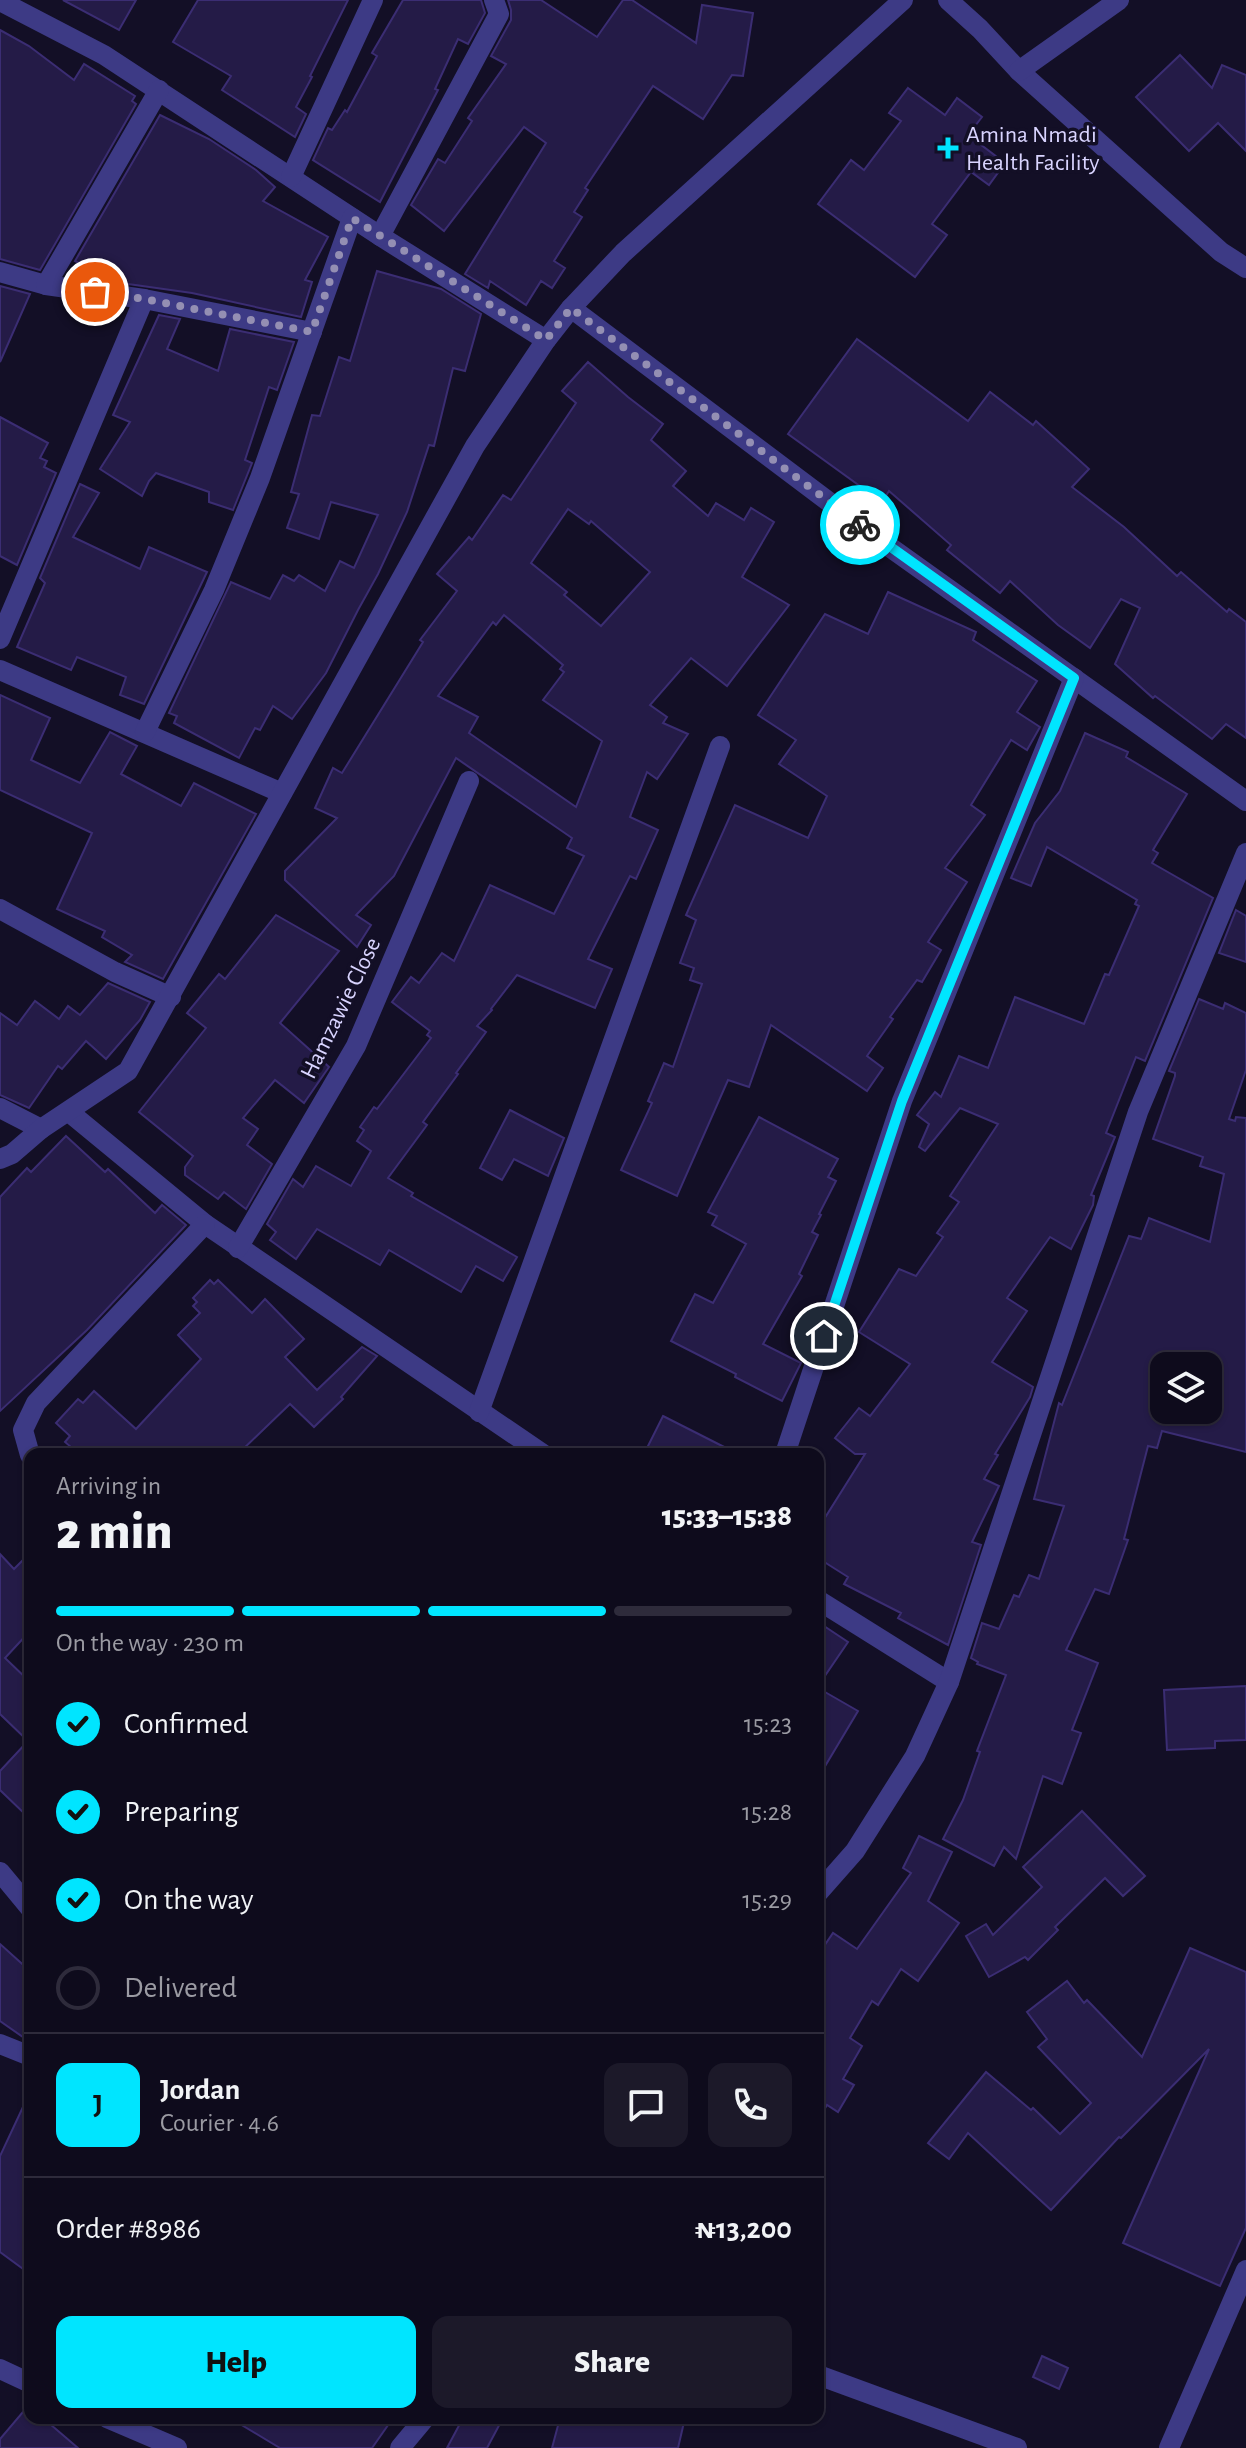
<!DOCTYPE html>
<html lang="en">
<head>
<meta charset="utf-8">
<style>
	:root { --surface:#0e0b1c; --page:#1c1929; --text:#f1f3f6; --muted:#9b9ba3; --line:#2e2b3b; --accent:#00e5ff }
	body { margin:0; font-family:"Alegreya Sans",sans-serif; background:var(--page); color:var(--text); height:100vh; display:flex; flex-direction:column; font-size:30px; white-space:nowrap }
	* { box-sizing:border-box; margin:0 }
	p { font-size:26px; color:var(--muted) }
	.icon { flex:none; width:44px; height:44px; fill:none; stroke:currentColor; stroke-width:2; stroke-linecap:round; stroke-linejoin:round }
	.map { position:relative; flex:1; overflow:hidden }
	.side { position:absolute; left:24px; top:1448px; width:800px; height:976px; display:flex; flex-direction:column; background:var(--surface); border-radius:16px; box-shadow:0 2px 6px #0004,0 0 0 2px var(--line) }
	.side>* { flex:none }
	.fabs { position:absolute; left:1150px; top:1352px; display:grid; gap:16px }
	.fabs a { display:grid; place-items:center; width:72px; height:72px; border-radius:16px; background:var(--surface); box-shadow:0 2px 6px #0004,0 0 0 2px var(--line); font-size:40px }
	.pin { position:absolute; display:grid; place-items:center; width:68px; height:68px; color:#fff; margin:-34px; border:4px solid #fff; border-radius:50%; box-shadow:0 2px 8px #0007 }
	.courier { position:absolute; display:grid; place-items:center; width:80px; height:80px; margin:-40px; border:6px solid #00e5ff; border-radius:50%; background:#fff; color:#222; box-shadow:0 2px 10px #0007 }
	.head em { font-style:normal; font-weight:800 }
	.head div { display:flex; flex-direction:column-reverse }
	.head { display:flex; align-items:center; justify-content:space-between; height:136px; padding:0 32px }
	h1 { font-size:52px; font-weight:800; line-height:60px }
	.bar { display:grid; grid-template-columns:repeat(4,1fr); gap:12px 8px; align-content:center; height:96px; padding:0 32px }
	.bar i { height:10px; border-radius:6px; background:var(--line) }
	.bar .current { background:var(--accent) }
	.bar p { grid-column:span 4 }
	.line { display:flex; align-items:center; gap:20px; padding:0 32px; border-top:2px solid var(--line) }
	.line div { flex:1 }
	.round { display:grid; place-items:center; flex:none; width:84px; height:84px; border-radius:16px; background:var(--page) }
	ol { padding:0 32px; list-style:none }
	li { display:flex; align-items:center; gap:24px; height:88px }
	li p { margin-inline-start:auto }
	li .icon { padding:8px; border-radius:50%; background:var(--accent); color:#111; stroke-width:4 }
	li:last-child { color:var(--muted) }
	li i { width:44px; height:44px; border:4px solid var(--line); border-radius:50% }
	.cta { display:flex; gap:16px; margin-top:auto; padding:16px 32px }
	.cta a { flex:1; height:92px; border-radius:16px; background:var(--accent); color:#111; font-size:32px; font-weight:800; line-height:92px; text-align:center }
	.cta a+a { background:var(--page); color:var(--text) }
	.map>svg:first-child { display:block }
	.building { fill:#241b47; stroke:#3b2d73; stroke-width:2; fill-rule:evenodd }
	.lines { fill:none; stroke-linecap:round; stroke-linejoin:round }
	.minor { stroke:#3d3a85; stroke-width:20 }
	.done { stroke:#948fb3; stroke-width:8; stroke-dasharray:0 14.4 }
	.route { stroke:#00e5ff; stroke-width:10 }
	.poi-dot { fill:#00e5ff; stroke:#130f26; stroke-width:3 }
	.labels { text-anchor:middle; stroke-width:7; stroke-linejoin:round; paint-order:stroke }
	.poi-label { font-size:24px; fill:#d9d4ff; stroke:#130f26; text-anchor:start }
	.street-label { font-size:24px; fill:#d9d4ff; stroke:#130f26 }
</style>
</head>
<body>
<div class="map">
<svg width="1246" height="2448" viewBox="0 0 1246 2448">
	<rect width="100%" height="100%" fill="#130f26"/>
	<g class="building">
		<path d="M 63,0 L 136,0 L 119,30 Z"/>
		<path d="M 198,0 L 348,0 L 310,76 L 312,77 L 296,107 L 306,114 L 295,137 L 222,90 L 231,76 L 173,42 Z"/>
		<path d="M 403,0 L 481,0 L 485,13 L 468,44 L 458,39 L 435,89 L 438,90 L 380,202 L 313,160 L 328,128 L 332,130 L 345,110 L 347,112 L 377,56 L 372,53 Z"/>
		<path d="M 508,0 L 541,0 L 597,37 L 623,0 L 632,0 L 696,43 L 702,5 L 753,13 L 743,76 L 732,75 L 703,119 L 653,86 L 585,188 L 588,190 L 574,212 L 582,217 L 554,261 L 565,268 L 552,288 L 541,281 L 526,305 L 490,281 L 488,288 L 465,274 L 546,143 L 524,127 L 444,231 L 411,205 L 438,159 L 445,163 L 472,121 L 468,118 L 506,64 L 491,56 L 511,20 L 511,10 Z"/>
		<path d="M 0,30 L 29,46 L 74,80 L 84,64 L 135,96 L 132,101 L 136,104 L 40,270 L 0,259 Z"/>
		<path d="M 1180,55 L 1212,88 L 1222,65 L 1246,75 L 1246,151 L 1218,123 L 1189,151 L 1136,97 Z"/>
		<path d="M 908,88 L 945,115 L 957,98 L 982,117 L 968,135 L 1005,163 L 989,185 L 971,172 L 932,224 L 947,235 L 915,277 L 818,204 L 851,160 L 864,170 L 901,121 L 889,113 Z"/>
		<path d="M 160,115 L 209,139 L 256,170 L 275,187 L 263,201 L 328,237 L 305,280 L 312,282 L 301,317 L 192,293 L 114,282 L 75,261 Z"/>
		<path d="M 377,271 L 441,289 L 481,314 L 465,371 L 453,368 L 434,446 L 429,445 L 407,512 L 378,574 L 358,610 L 326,673 L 292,719 L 273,706 L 260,730 L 255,728 L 239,758 L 174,723 L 177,716 L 169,713 L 231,582 L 270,599 L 283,575 L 294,581 L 299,575 L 325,591 L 340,561 L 354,568 L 378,515 L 331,502 L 319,539 L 287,528 L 299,494 L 291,492 L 312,415 L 320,416 L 339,357 L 350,361 Z"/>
		<path d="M 0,286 L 30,294 L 0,362 Z"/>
		<path d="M 159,315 L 180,319 L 167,349 L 218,371 L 230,329 L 294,342 L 277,390 L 269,387 L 245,460 L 252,463 L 233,510 L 209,502 L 209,492 L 156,473 L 149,481 L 142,496 L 100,469 L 130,422 L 113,415 Z"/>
		<path d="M 857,339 L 968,421 L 990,392 L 1033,425 L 1036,421 L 1089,469 L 1072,487 L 1124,527 L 1177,576 L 1181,572 L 1227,612 L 1229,609 L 1246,622 L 1246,738 L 1226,724 L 1212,739 L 1155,696 L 1153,698 L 1115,664 L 1140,608 L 1121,599 L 1090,648 L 1058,625 L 1010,581 L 1000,593 L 947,550 L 951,545 L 889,491 L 882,502 L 788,434 Z"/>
		<path d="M 588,362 L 628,397 L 663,424 L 651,440 L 686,471 L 673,486 L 708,516 L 716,503 L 744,520 L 751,508 L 774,522 L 742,577 L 789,605 L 727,686 L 691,658 L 650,705 L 667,717 L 663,723 L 688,734 L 657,779 L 647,772 L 630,817 L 658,830 L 636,879 L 630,876 L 588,959 L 612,969 L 595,1008 L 517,975 L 491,1009 L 492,1010 L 477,1026 L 486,1032 L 456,1073 L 458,1074 L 423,1122 L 427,1125 L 388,1178 L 413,1193 L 411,1196 L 517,1257 L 503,1281 L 476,1266 L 461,1292 L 389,1250 L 380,1265 L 317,1229 L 296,1259 L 270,1240 L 276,1232 L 267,1224 L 293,1179 L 303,1187 L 316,1166 L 351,1186 L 371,1151 L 357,1141 L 364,1130 L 360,1127 L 374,1107 L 377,1109 L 431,1038 L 427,1035 L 430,1031 L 392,1002 L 411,977 L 419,983 L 442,953 L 454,961 L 490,885 L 554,914 L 584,856 L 567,848 L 572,838 L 456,758 L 394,876 L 356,915 L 371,925 L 357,947 L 285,880 L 285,871 L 337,818 L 315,808 L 333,768 L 342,773 L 423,642 L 420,640 L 457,591 L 437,574 L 469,537 L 472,540 L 503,495 L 511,500 L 576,403 L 562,391 ZM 568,509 L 589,524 L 591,521 L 650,572 L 601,626 L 564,595 L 567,592 L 531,563 ZM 504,615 L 563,665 L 560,669 L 564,672 L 543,700 L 602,741 L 576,807 L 469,733 L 478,717 L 438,696 L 493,622 L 496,625 Z"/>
		<path d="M 0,417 L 48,443 L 40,458 L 47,461 L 44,467 L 56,473 L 17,565 L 0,556 Z"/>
		<path d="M 80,484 L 99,493 L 73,537 L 140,569 L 149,547 L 207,572 L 144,704 L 120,695 L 126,677 L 77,657 L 71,670 L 17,647 L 45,583 L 40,578 Z"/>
		<path d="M 888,592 L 976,632 L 973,640 L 1037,681 L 1017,712 L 1040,727 L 1027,750 L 1011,740 L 971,805 L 985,815 L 945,868 L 967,882 L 928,942 L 941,950 L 922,982 L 917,980 L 890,1017 L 893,1019 L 867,1056 L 883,1068 L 867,1091 L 771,1025 L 749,1087 L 728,1080 L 677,1196 L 621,1170 L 652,1103 L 648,1101 L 664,1063 L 673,1067 L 702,984 L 690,980 L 694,968 L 680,963 L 696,920 L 686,915 L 735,805 L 808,838 L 827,796 L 779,764 L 796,740 L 758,715 L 825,614 L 868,634 Z"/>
		<path d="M 0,695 L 50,718 L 31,760 L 80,783 L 110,732 L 137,746 L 121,774 L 181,806 L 194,783 L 256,814 L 163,979 L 125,962 L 132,955 L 102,937 L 105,931 L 57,909 L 92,833 L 0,790 Z"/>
		<path d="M 1085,733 L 1128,752 L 1126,757 L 1187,794 L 1153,850 L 1158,853 L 1152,863 L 1213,898 L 1145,1061 L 1136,1057 L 1106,1133 L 1115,1137 L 1091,1195 L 1094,1196 L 1093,1205 L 1071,1249 L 1050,1237 L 1007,1298 L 1027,1311 L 992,1362 L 1033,1387 L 1030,1397 L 995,1454 L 998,1455 L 984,1479 L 999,1486 L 972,1542 L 981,1545 L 948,1645 L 898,1618 L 901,1613 L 844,1584 L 848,1577 L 818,1558 L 818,1511 L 826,1516 L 865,1454 L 855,1454 L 835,1438 L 859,1408 L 870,1416 L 910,1364 L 859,1332 L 899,1269 L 916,1276 L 943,1237 L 937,1233 L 959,1202 L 950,1196 L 998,1124 L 960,1108 L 925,1151 L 919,1147 L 929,1124 L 917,1115 L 935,1092 L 941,1097 L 959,1056 L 988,1068 L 1015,997 L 1084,1024 L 1105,974 L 1109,975 L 1139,906 L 1135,904 L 1137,900 L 1047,847 L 1031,886 L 1011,878 L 1035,823 L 1060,791 Z"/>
		<path d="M 1236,910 L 1246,916 L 1246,962 L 1219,953 Z"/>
		<path d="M 276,915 L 339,951 L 280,1023 L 329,1067 L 304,1103 L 275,1080 L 243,1118 L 258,1129 L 247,1145 L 272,1164 L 246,1209 L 224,1192 L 218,1199 L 185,1175 L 185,1167 L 193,1156 L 139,1112 L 206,1028 L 187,1013 L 219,974 L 225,979 Z"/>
		<path d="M 108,983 L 150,1002 L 140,1020 L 106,1059 L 86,1041 L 62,1069 L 58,1066 L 29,1108 L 0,1095 L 0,1013 L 17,1025 L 35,1001 L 59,1019 L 68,1006 L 80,1015 Z"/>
		<path d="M 1199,999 L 1223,1009 L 1225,1003 L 1246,1013 L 1246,1070 L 1229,1119 L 1235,1121 L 1236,1117 L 1246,1118 L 1246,1452 L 1162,1431 L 1157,1448 L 1148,1446 L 1124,1539 L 1128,1540 L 1109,1594 L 1095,1589 L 1066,1650 L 1098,1663 L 1072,1730 L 1081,1733 L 1062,1784 L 1043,1776 L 1016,1859 L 1004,1847 L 994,1866 L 943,1839 L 963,1800 L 980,1752 L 977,1751 L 1006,1675 L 977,1664 L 978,1662 L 971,1658 L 982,1623 L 999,1629 L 1014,1595 L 1019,1597 L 1029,1575 L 1039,1579 L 1064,1506 L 1034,1499 L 1059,1403 L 1062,1405 L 1129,1236 L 1141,1239 L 1149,1218 L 1210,1242 L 1224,1174 L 1200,1166 L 1203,1157 L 1153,1139 L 1175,1076 L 1175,1073 L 1169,1071 ZM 1164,1366 L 1208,1366 L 1208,1410 L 1153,1410 L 1164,1384 Z"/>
		<path d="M 510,1110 L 564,1138 L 548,1176 L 514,1159 L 502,1180 L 480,1168 Z"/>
		<path d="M 759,1117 L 838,1159 L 828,1177 L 836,1181 L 819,1214 L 821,1215 L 812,1232 L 818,1235 L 799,1274 L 802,1276 L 763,1344 L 801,1363 L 782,1401 L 735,1377 L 736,1374 L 671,1341 L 695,1294 L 713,1303 L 746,1244 L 712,1225 L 717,1216 L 708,1212 Z"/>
		<path d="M 66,1136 L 105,1172 L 108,1169 L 155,1213 L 162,1205 L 186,1225 L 87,1330 L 0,1411 L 0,1197 L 27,1168 L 31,1172 Z"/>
		<path d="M 210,1280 L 214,1284 L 218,1280 L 252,1313 L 265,1299 L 304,1339 L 285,1357 L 317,1390 L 362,1347 L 377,1356 L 341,1397 L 343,1399 L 314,1427 L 290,1404 L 238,1454 L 79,1454 L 65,1442 L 70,1436 L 56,1423 L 78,1399 L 83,1403 L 94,1391 L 136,1429 L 201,1359 L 178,1335 L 200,1313 L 193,1306 L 197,1302 L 193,1298 Z"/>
		<path d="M 663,1416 L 738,1454 L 644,1454 Z"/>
		<path d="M 30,1553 L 30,1631 L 5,1658 L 30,1682 L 30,1819 L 0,1790 L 0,1771 L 28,1741 L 0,1714 L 0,1554 L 14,1569 Z"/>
		<path d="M 818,1622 L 848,1642 L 818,1686 Z"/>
		<path d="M 1246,1686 L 1246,1740 L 1215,1741 L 1215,1748 L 1167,1750 L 1164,1690 Z"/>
		<path d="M 818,1688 L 858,1711 L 818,1778 Z"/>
		<path d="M 1082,1811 L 1145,1876 L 1123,1896 L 1105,1878 L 1055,1927 L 1058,1930 L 1028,1960 L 1025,1957 L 989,1977 L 966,1936 L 986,1924 L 993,1935 L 1042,1887 L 1023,1867 Z"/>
		<path d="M 919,1836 L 952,1852 L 928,1901 L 959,1923 L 918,1981 L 901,1969 L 878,2005 L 872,2001 L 850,2038 L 862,2046 L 843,2079 L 854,2085 L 838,2112 L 827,2105 L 818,2120 L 818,1955 L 833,1933 L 857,1949 L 911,1873 L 903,1868 Z"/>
		<path d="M 0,1944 L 30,1971 L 30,2042 L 0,2021 Z"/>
		<path d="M 1190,1948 L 1246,1972 L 1246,2228 L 1220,2286 L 1123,2243 L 1209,2049 L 1121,2138 L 1119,2137 L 1051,2210 L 968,2133 L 949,2159 L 928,2143 L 986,2072 L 1031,2110 L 1033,2108 L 1060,2134 L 1091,2103 L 1038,2047 L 1047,2039 L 1027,2012 L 1067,1981 L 1084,2003 L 1087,2000 L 1142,2057 Z"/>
		<path d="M 30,2092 L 30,2274 L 0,2252 L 0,2156 Z"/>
		<path d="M 1042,2356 L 1068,2368 L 1059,2389 L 1033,2377 Z"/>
		<path d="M 28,2406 L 30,2418 L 43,2418 L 78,2448 L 0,2448 L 0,2439 Z"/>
		<path d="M 230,2418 L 393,2418 L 372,2448 L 280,2448 Z"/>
		<path d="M 463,2418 L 503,2418 L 487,2448 L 447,2448 Z"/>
		<path d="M 560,2418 L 685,2418 L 678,2448 L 552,2448 Z"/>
	</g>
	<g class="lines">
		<g class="minor">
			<path d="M 948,0 L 980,29 L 1019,71 L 1221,252 L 1246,268"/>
			<path d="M 0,1 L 104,55 L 380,236 L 546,340"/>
			<path d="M 1019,71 L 1119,0"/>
			<path d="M 291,177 L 373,0"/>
			<path d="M 380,236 L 499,14 L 494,0"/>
			<path d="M 0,272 L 46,285 L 144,299 L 312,332"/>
			<path d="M 46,285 L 159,90"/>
			<path d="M 571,308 L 877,538 L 1246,801"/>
			<path d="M 0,639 L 144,299"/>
			<path d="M 0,670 L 282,793"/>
			<path d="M 145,732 L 214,590 L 260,478 L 352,218"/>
			<path d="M 0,909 L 115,972 L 171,997"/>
			<path d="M 0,1108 L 41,1129"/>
			<path d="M 69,1112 L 205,1224 L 543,1454"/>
			<path d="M 0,1159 L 12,1154 L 41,1129 L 128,1071 L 475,446 L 546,340 L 571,308 L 623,253 L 903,0"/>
			<path d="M 238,1248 L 356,1046 L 469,781"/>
			<path d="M 479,1412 L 720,746"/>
			<path d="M 785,1454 L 902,1101 L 1074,678"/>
			<path d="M 30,1455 L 23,1430 L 36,1403 L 205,1224"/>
			<path d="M 818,1600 L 949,1682"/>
			<path d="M 0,1872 L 30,1908"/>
			<path d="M 818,1893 L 855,1851 L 915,1756 L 949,1682 L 1138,1112 L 1246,853"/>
			<path d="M 0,2044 L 30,2056"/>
			<path d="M 0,2369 L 30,2383"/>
			<path d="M 818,2375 L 1017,2448"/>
			<path d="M 107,2418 L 177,2448"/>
			<path d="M 400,2448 L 425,2418"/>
			<path d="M 1169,2448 L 1246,2270"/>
		</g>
	</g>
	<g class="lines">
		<path class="done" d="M 95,292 L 144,299 L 312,332 L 352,218 L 546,340 L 571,308 L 860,525"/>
		<path class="route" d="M 824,1336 L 902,1101 L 1074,678 L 860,525"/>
	</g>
	<path class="poi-dot" d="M944 136h8v8h8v8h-8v8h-8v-8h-8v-8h8z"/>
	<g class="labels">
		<g class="poi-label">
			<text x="966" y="142">Amina Nmadi<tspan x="966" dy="28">Health Facility</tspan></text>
		</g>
		<g class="street-label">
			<text transform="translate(340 1008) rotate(-64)" y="8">Hamzawie Close</text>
		</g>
	</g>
</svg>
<div class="fabs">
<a><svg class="icon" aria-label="layers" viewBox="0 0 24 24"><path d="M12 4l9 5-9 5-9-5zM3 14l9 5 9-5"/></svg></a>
</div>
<div class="pin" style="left:95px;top:292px;background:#ea580c"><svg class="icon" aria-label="bag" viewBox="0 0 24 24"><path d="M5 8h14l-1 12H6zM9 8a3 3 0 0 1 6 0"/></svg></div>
<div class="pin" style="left:824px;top:1336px;background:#1f2937"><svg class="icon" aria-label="home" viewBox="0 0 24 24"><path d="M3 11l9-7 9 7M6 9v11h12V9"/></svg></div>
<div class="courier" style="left:860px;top:525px"><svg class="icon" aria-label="bike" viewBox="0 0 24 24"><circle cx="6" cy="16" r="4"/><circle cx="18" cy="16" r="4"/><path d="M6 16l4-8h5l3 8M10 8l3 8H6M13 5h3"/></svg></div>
<section class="side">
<div class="head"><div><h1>2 min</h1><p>Arriving in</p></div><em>15:33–15:38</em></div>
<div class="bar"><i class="current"></i><i class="current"></i><i class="current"></i><i></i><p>On the way · 230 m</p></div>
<ol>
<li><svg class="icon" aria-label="check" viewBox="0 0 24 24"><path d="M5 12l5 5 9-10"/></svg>Confirmed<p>15:23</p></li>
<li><svg class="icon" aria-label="check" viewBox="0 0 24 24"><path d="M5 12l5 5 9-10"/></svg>Preparing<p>15:28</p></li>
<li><svg class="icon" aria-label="check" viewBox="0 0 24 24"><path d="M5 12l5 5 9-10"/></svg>On the way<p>15:29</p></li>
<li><i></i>Delivered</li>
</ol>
<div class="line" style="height:144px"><b class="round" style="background:var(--accent);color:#111">J</b><div><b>Jordan</b><p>Courier · 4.6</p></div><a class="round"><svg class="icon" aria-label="chat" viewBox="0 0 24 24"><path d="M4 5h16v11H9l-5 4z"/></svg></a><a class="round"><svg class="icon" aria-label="phone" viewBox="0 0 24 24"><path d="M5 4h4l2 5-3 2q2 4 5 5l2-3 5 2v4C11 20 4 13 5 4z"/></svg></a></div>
<div class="line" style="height:104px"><div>Order #8986</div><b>₦13,200</b></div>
<div class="cta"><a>Help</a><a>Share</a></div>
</section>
</div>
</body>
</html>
